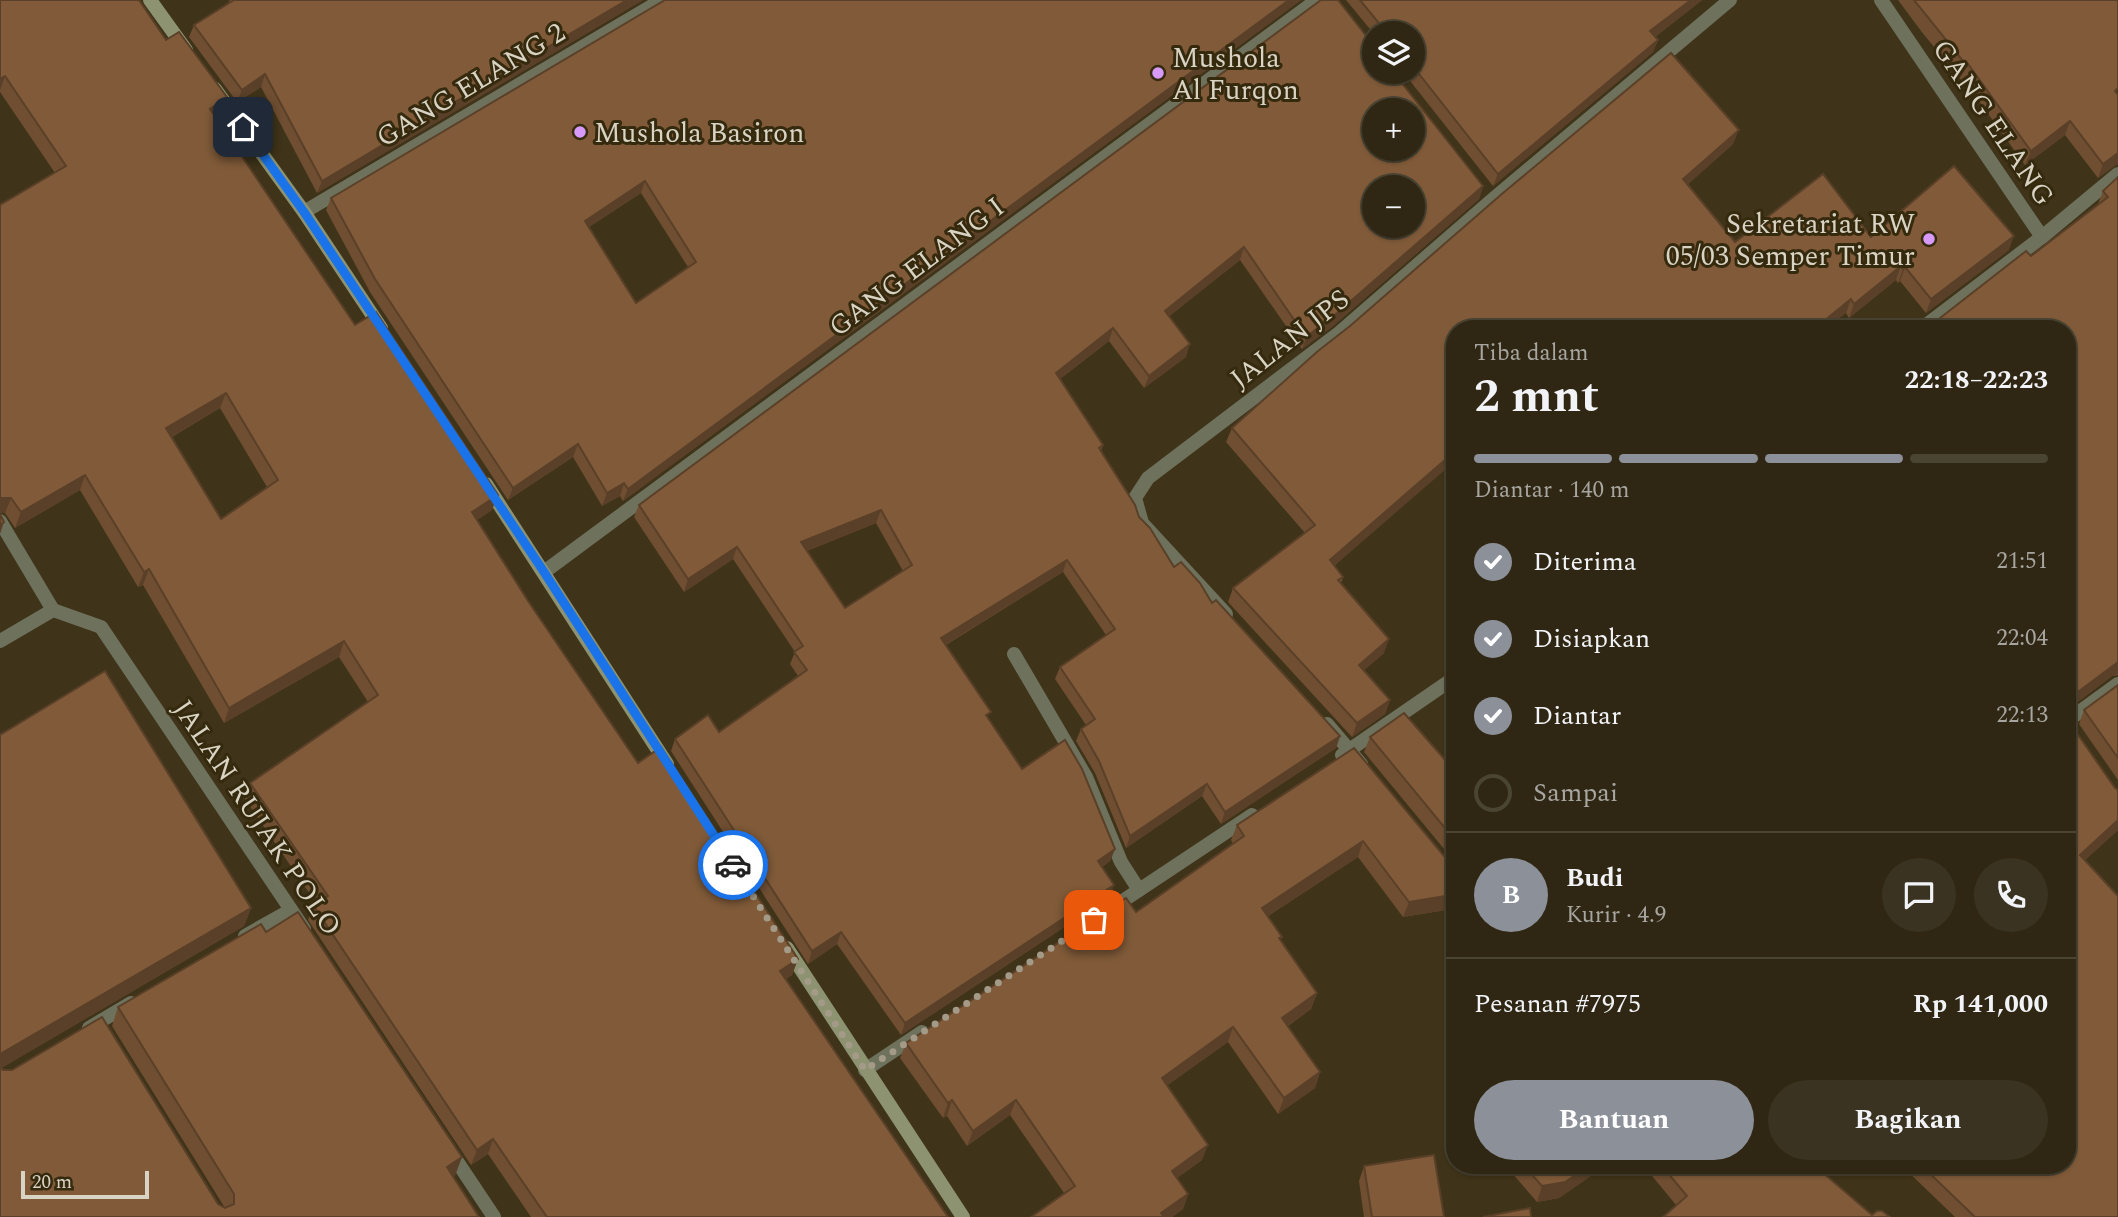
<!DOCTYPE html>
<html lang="id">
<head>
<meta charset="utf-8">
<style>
	:root { --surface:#2f2713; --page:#3b3321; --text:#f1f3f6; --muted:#a7a5a0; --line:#4a4433; --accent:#8c9099 }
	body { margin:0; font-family:Spectral,serif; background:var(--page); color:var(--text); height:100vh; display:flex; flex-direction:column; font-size:26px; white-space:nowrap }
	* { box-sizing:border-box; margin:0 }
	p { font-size:23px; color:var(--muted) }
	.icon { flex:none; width:38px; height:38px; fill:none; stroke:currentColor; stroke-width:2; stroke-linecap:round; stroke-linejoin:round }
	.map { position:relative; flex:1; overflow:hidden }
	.sheet { position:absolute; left:1446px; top:320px; width:630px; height:854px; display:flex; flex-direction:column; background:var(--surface); border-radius:28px; box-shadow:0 2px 5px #0004,0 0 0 2px var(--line) }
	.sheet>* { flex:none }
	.controls { position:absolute; left:1362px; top:21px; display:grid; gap:14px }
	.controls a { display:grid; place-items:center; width:63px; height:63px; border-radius:50%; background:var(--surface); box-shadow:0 2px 5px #0004,0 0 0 2px var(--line); font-size:35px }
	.scale { position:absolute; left:21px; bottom:18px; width:128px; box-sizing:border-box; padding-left:7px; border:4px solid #d9d3c3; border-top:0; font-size:19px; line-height:24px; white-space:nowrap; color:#d9d3c3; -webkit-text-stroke:5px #352a0e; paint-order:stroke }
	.pin { position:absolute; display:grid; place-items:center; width:60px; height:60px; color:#fff; margin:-30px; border-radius:14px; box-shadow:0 4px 10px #0006 }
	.courier { position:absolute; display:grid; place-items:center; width:70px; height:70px; margin:-35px; border:5px solid #1a73e8; border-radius:50%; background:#fff; color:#222; box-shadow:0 2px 9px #0007 }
	.overview em { font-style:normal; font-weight:700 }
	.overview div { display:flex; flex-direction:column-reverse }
	.overview { display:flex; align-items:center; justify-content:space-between; height:119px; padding:0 28px }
	h1 { font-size:46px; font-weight:700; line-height:52px }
	.bar { display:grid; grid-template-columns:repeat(4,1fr); gap:10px 7px; align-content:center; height:84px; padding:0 28px }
	.bar i { height:9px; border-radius:5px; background:var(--line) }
	.bar .selected { background:var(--accent) }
	.bar p { grid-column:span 4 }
	.line { display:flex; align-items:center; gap:18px; padding:0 28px; border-top:2px solid var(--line) }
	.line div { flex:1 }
	.round { display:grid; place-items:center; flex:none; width:74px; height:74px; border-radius:37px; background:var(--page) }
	ol { padding:0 28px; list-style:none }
	li { display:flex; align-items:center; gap:21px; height:77px }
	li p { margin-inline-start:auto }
	li .icon { padding:7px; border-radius:50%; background:var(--accent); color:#fff; stroke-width:4 }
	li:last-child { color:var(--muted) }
	li i { width:38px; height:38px; border:4px solid var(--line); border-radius:50% }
	.button { display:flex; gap:14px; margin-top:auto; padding:14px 28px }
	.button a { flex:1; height:80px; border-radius:42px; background:var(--accent); color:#fff; font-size:28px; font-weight:700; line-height:80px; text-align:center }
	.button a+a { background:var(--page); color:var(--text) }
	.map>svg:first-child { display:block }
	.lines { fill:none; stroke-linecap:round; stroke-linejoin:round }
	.lane { stroke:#6e715c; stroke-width:14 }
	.street { stroke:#6e715c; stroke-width:14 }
	.secondary { stroke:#8d9271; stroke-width:14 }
	.wall { fill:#6f4e31; fill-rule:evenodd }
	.shaded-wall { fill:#5a4028 }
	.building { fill:#815b39; stroke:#5a4028; stroke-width:2; fill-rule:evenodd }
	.done { stroke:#a39b88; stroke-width:7; stroke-dasharray:0 12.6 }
	.route { stroke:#1a73e8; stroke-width:9 }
	.poi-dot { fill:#d89af8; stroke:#352a0e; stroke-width:2.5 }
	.labels { text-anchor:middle; stroke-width:6; stroke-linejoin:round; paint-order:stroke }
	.poi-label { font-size:28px; fill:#d9d3c3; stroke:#352a0e; text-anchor:start }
	.street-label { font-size:28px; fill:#d9d3c3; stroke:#352a0e }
</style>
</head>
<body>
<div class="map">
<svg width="2118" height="1217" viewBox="0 0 2118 1217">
	<rect width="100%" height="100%" fill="#3f3419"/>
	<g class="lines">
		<path class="lane" d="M 1014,654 L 1086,777 L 1121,862 L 1139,890"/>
		<g class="street">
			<path d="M 1881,0 L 2042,237"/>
			<path d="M 304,212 L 662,0"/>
			<path d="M 1921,329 L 2042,237 L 2118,174"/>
			<path d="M 0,521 L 53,610"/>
			<path d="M 544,572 L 1317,0"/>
			<path d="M 53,610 L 101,627 L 304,929"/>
			<path d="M 1226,614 L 1142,523 L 1135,498 L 1148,478 L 1339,333 L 1492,200 L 1730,0"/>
			<path d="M 0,641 L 53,610"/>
			<path d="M 2067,721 L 2118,684"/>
			<path d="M 1327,724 L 1361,764"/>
			<path d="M 1342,755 L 1454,678"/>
			<path d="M 1112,908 L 1252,815"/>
			<path d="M 245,936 L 291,910"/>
			<path d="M 89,1028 L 131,1003"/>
			<path d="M 865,1070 L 922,1032"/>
			<path d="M 448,1148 L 494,1217"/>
		</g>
		<g class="secondary">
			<path d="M 150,0 L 186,50"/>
			<path d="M 215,89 L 304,212 L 381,328"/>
			<path d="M 486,484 L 667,764"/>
			<path d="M 787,948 L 963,1217"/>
		</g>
	</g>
	<g class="wall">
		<path d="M 0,0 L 166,40 L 227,97 L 221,113 L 215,117 L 355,325 L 492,510 L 477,520 L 528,601 L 638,763 L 798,959 L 792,975 L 786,979 L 948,1217 L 531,1217 L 488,1154 L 471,1165 L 308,920 L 313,905 L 316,903 L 245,799 L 250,783 L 368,702 L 339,657 L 224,723 L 143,585 L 138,587 L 80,490 L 15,528 L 5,513 L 0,513 L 55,173 L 0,92 ZM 220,408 L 267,487 L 221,519 L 172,437 Z"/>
		<path d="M 230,0 L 643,0 L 317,193 L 261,87 L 237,102 L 189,37 L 194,25 L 228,3 Z"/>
		<path d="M 665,0 L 1301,0 L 623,501 L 620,496 L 602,506 L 573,457 L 508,500 L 370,292 L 326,210 L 331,198 ZM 641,193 L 688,267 L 636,303 L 589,227 Z"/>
		<path d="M 1346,0 L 1702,0 L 1655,37 L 1658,40 L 1653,52 L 1493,186 L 1403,72 L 1412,72 L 1412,33 L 1374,33 L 1374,34 Z"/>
		<path d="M 1898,0 L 2118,0 L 2116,165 L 2098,178 L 2065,135 L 2025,165 L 1963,79 L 1961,80 L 1921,31 Z"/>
		<path d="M 1374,72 L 1483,186 L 1479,199 L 1333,326 L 1302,349 L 1240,260 L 1169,316 L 1186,357 L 1144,388 L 1109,341 L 1060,379 L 1103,445 L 1101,451 L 1139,517 L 1174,567 L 1212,603 L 1340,736 L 1336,748 L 1221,824 L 1202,796 L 1126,848 L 1095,773 L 1076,741 L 1081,729 L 1086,725 L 1055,679 L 1060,667 L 1106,635 L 1063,572 L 946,645 L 988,719 L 1022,769 L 1115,849 L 1110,861 L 1102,867 L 1110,897 L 901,1035 L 837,944 L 808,964 L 671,751 L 675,739 L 719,732 L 798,676 L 790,664 L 795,652 L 733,559 L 684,592 L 634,517 L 639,505 ZM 876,523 L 903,571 L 845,608 L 807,551 Z"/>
		<path d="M 1733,144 L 1688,184 L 1735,242 L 1871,237 L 2009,250 L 1926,313 L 1900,281 L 1898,283 L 1896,280 L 1849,318 L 1846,313 L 1454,329 L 1335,566 L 1343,577 L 1341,583 L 1384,653 L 1364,670 L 1390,700 L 1385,714 L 1352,737 L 1228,602 L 1233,588 L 1305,533 L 1226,442 L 1232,428 Z"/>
		<path d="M 2118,177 L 2118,675 L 2112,676 L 2067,710 L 2067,329 L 2031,256 L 2098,204 L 2103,191 Z"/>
		<path d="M 2118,685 L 2118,780 L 2079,724 L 2084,710 Z"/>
		<path d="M 2067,719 L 2115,788 L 2118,790 L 2118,830 L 2085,860 L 2118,1217 L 1955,1217 L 1902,1166 L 2067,1166 Z"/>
		<path d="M 0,735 L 251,908 L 244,926 L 1,1068 L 3,1070 L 225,1208 L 112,1026 L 118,1007 L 266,932 L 455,1176 L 453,1177 L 479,1217 L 0,1217 Z"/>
		<path d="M 1370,737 L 1446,761 L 1454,753 L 1454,861 L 1364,752 Z"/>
		<path d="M 1354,748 L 1454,868 L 1454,950 L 1446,910 L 1403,917 L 1358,857 L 1268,916 L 1280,940 L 1317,993 L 1311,1009 L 1288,1026 L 1320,1072 L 1315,1088 L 1278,1114 L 1228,1042 L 1167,1085 L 1202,1160 L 1177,1178 L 1188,1194 L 1183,1209 L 1172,1217 L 1031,1217 L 1064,1193 L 1010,1115 L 967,1146 L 947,1116 L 943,1118 L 900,1058 L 906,1043 L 1136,912 L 1233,844 L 1231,840 L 1237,825 Z"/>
		<path d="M 1364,1166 L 1444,1217 L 1364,1217 L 1359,1181 Z"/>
		<path d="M 1506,1166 L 1605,1166 L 1559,1198 L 1537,1202 Z"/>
		<path d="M 1644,1166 L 1815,1166 L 1872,1215 L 1890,1217 L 1676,1205 Z"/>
	</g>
	<g class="shaded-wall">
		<path d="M 627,0 L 643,0 L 317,193 L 322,181 Z"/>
		<path d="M 1289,0 L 1301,0 L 623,501 L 628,489 Z"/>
		<path d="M 1691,0 L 1702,0 L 1646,44 L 1650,31 Z"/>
		<path d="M 1658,40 L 1653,52 L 1493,186 L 1498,174 Z"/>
		<path d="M 265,74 L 261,87 L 237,102 L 242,90 Z"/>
		<path d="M 5,76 L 0,90 L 0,79 Z"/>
		<path d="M 227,97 L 221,113 L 204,124 L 210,109 Z"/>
		<path d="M 2070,121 L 2065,135 L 2025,165 L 2031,151 Z"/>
		<path d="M 1739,130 L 1733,144 L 1678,193 L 1683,179 Z"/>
		<path d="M 2118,153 L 2118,165 L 2116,165 L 2098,178 L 2103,164 Z"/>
		<path d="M 645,181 L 641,193 L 580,233 L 585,221 Z"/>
		<path d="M 1483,186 L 1479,199 L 1333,326 L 1302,349 L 1306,337 Z"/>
		<path d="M 2014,236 L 2009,250 L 1926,313 L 1931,299 Z"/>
		<path d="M 1244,247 L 1240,260 L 1161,323 L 1165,311 Z"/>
		<path d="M 1901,266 L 1896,280 L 1849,318 L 1854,304 Z"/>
		<path d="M 1905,267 L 1900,281 L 1898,283 L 1903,269 Z"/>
		<path d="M 1851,299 L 1846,313 L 1826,329 L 1814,329 Z"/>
		<path d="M 1113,328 L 1109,341 L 1051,386 L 1056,373 Z"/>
		<path d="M 1190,344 L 1186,357 L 1144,388 L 1149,376 Z"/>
		<path d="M 226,393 L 220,408 L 161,443 L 166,428 Z"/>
		<path d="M 578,444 L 573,457 L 508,500 L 513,488 Z"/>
		<path d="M 1454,452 L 1454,462 L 1325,574 L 1330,560 Z"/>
		<path d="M 85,475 L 80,490 L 15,528 L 21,512 Z"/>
		<path d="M 624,483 L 620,496 L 602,506 L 607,493 Z"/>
		<path d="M 498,495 L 492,510 L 466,527 L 472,512 Z"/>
		<path d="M 0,498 L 11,498 L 5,513 L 0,513 Z"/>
		<path d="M 881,510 L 876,523 L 797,555 L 801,542 Z"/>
		<path d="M 4,522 L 0,534 L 0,525 Z"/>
		<path d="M 737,547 L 733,559 L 684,592 L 688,579 Z"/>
		<path d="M 1067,560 L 1063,572 L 937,650 L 941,638 Z"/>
		<path d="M 149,569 L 143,585 L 138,587 L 144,572 Z"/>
		<path d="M 1389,639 L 1384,653 L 1354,679 L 1359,665 Z"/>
		<path d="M 344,641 L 339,657 L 224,723 L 229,708 Z"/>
		<path d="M 2118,662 L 2118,674 L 2112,676 L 2067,710 L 2067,700 Z"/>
		<path d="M 1390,700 L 1385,714 L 1352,737 L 1357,723 Z"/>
		<path d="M 1340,736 L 1336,748 L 1221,824 L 1225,812 Z"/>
		<path d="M 1207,784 L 1202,796 L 1126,848 L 1130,836 Z"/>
		<path d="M 2118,820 L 2118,830 L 2075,869 L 2080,855 Z"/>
		<path d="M 1363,841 L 1358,857 L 1256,924 L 1262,908 Z"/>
		<path d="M 1115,849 L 1110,861 L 1093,873 L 1098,861 Z"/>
		<path d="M 1114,885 L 1110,897 L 901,1035 L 905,1023 Z"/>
		<path d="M 1452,895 L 1446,910 L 1403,917 L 1409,902 Z"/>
		<path d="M 251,908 L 244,926 L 0,1069 L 0,1057 L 2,1053 Z"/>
		<path d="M 841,932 L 837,944 L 808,964 L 812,951 Z"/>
		<path d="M 798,959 L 792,975 L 775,986 L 780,971 Z"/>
		<path d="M 1317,993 L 1311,1009 L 1277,1033 L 1282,1018 Z"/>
		<path d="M 1233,1027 L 1228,1042 L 1157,1093 L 1162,1078 Z"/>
		<path d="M 1320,1072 L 1315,1088 L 1278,1114 L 1284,1098 Z"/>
		<path d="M 952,1100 L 947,1116 L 943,1118 L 948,1103 Z"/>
		<path d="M 1016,1100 L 1010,1115 L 967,1146 L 973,1131 Z"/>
		<path d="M 493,1139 L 488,1154 L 471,1165 L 477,1150 Z"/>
		<path d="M 1208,1145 L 1202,1160 L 1166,1186 L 1172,1171 Z"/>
		<path d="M 462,1157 L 455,1176 L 440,1185 L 447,1167 Z"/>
		<path d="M 1589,1166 L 1605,1166 L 1559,1198 L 1537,1202 L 1542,1186 Z"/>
		<path d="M 1188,1194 L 1183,1209 L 1172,1217 L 1160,1217 L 1161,1213 Z"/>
	</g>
	<g class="building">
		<path d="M 0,0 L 139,0 L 166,40 L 179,32 L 227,97 L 210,109 L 355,325 L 376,312 L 498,495 L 472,512 L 528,601 L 638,763 L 661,747 L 798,959 L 780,971 L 948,1217 L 547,1217 L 493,1139 L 477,1150 L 313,905 L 328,896 L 250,783 L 378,695 L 344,641 L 229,708 L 149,569 L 144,572 L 85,475 L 21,512 L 11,498 L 0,498 L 0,205 L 66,166 L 5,76 L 0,79 ZM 226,393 L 278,480 L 221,519 L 166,428 Z"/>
		<path d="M 234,0 L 627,0 L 322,181 L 265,74 L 242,90 L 194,25 Z"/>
		<path d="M 665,0 L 1289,0 L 628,489 L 624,483 L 607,493 L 578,444 L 513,488 L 375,279 L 331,198 ZM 645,181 L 696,262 L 636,303 L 585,221 Z"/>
		<path d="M 1321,0 L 1338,0 L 1374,46 L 1374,72 L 1393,72 L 1483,186 L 1337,313 L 1306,337 L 1244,247 L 1165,311 L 1190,344 L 1149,376 L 1113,328 L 1056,373 L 1103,445 L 1099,448 L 1135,505 L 1139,517 L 1150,528 L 1174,567 L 1181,562 L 1200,583 L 1212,603 L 1216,600 L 1340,736 L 1225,812 L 1207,784 L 1130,836 L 1099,761 L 1081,729 L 1095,719 L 1060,667 L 1115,629 L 1067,560 L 941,638 L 991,712 L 986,715 L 1022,769 L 1065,740 L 1082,769 L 1115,849 L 1098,861 L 1114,885 L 905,1023 L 841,932 L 812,951 L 675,739 L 708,715 L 719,732 L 807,670 L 794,652 L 803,646 L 737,547 L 688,579 L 639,505 ZM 1374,110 L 1412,110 L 1412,149 L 1374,149 ZM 1374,187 L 1412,187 L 1412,226 L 1374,226 ZM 881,510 L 912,565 L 845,608 L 801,542 Z"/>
		<path d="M 1360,0 L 1691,0 L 1650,31 L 1658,40 L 1498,174 L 1412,65 L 1412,33 L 1387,33 Z"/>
		<path d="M 1914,0 L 2118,0 L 2118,88 L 2115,91 L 2118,95 L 2118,153 L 2103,164 L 2070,121 L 2031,151 L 1968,64 L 1967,66 Z"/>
		<path d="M 1671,53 L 1739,130 L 1683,179 L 1735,242 L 1823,174 L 1871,237 L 1954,166 L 2014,236 L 1931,299 L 1905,267 L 1903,269 L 1901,266 L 1854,304 L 1851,299 L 1814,329 L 1454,329 L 1454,452 L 1330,560 L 1343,577 L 1338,580 L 1389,639 L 1359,665 L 1390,700 L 1357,723 L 1233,588 L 1315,525 L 1232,428 L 1318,351 L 1350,326 L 1503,193 Z"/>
		<path d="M 2118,177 L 2118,662 L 2067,700 L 2067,329 L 1926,329 L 2026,251 L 2031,256 L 2108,197 L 2103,191 Z"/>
		<path d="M 0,514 L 4,522 L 0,525 Z"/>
		<path d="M 105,671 L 251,908 L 2,1053 L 0,1057 L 0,735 Z"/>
		<path d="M 2118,685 L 2118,758 L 2084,710 Z"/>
		<path d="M 1404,713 L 1446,761 L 1454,753 L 1454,839 L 1370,737 Z"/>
		<path d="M 2067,719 L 2115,788 L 2118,790 L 2118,820 L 2080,855 L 2118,896 L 2118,1217 L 1975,1217 L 1922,1166 L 2067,1166 Z"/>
		<path d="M 1354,748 L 1454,868 L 1454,908 L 1452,895 L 1409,902 L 1363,841 L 1262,908 L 1282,937 L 1279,938 L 1317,993 L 1282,1018 L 1320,1072 L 1284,1098 L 1233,1027 L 1162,1078 L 1208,1145 L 1172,1171 L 1188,1194 L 1161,1213 L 1164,1217 L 1031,1217 L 1075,1186 L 1016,1100 L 973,1131 L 952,1100 L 948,1103 L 906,1043 L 1126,898 L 1136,912 L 1244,836 L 1237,825 Z"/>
		<path d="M 298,912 L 462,1157 L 447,1167 L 479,1217 L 0,1217 L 0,1066 L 3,1070 L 12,1070 L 102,1017 L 218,1204 L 225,1208 L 234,1204 L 234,1194 L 118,1007 L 261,924 L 266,932 Z"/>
		<path d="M 1434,1155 L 1444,1217 L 1372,1217 L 1364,1166 Z"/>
		<path d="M 1524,1166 L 1589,1166 L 1565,1182 L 1542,1186 Z"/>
		<path d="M 1662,1166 L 1815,1166 L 1872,1215 L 1877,1211 L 1882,1211 L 1890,1217 L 1663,1217 L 1687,1196 Z"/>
		<path d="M 1530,1208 L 1531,1217 L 1483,1217 Z"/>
	</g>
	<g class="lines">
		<path class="done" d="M 733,865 L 865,1070 L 1094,920"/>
		<path class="route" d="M 243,127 L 304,212 L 544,572 L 733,865"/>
	</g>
	<g class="poi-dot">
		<circle cx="1158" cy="73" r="7"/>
		<circle cx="580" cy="132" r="7"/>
		<circle cx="1929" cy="239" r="7"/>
	</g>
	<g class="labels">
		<g class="poi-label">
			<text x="1172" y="67">Mushola<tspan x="1172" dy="32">Al Furqon</tspan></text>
			<text x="594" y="142">Mushola Basiron</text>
			<text x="1915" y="233" text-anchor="end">Sekretariat RW<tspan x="1915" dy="32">05/03 Semper Timur</tspan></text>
		</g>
		<g class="street-label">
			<text transform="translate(470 84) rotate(-31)" y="10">GANG ELANG 2</text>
			<text transform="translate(1994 122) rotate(56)" y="10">GANG ELANG</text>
			<text transform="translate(916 266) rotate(-37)" y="10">GANG ELANG I</text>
			<text transform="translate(1289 338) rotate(-38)" y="10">JALAN JPS</text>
			<text transform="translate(258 817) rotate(56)" y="10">JALAN RUJAK POLO</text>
		</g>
	</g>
</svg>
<div class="controls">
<a><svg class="icon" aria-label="layers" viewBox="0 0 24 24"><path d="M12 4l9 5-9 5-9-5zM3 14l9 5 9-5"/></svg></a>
<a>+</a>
<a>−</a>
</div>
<div class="scale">20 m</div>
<div class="pin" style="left:1094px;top:920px;background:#ea580c"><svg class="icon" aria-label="bag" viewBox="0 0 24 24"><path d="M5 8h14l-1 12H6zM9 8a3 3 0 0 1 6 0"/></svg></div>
<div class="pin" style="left:243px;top:127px;background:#1f2937"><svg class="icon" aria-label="home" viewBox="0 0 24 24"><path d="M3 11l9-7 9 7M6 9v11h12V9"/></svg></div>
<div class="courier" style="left:733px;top:865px"><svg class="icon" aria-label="car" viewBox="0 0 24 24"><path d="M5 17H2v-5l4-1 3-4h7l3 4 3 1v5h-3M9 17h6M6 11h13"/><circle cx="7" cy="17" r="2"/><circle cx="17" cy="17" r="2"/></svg></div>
<section class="sheet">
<div class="overview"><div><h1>2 mnt</h1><p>Tiba dalam</p></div><em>22:18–22:23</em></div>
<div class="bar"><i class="selected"></i><i class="selected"></i><i class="selected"></i><i></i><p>Diantar · 140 m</p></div>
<ol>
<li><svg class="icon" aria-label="check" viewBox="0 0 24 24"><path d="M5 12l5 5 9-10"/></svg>Diterima<p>21:51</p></li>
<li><svg class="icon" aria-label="check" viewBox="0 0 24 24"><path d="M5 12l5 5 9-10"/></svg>Disiapkan<p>22:04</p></li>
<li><svg class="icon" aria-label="check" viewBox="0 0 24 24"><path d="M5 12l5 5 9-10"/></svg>Diantar<p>22:13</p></li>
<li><i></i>Sampai</li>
</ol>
<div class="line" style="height:126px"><b class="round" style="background:var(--accent);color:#fff">B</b><div><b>Budi</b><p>Kurir · 4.9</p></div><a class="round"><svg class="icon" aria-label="chat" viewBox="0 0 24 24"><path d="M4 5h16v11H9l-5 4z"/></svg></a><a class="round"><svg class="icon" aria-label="phone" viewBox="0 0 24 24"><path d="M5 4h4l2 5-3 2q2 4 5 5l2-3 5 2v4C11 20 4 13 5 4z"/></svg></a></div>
<div class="line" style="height:91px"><div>Pesanan #7975</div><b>Rp 141,000</b></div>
<div class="button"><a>Bantuan</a><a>Bagikan</a></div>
</section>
</div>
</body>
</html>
